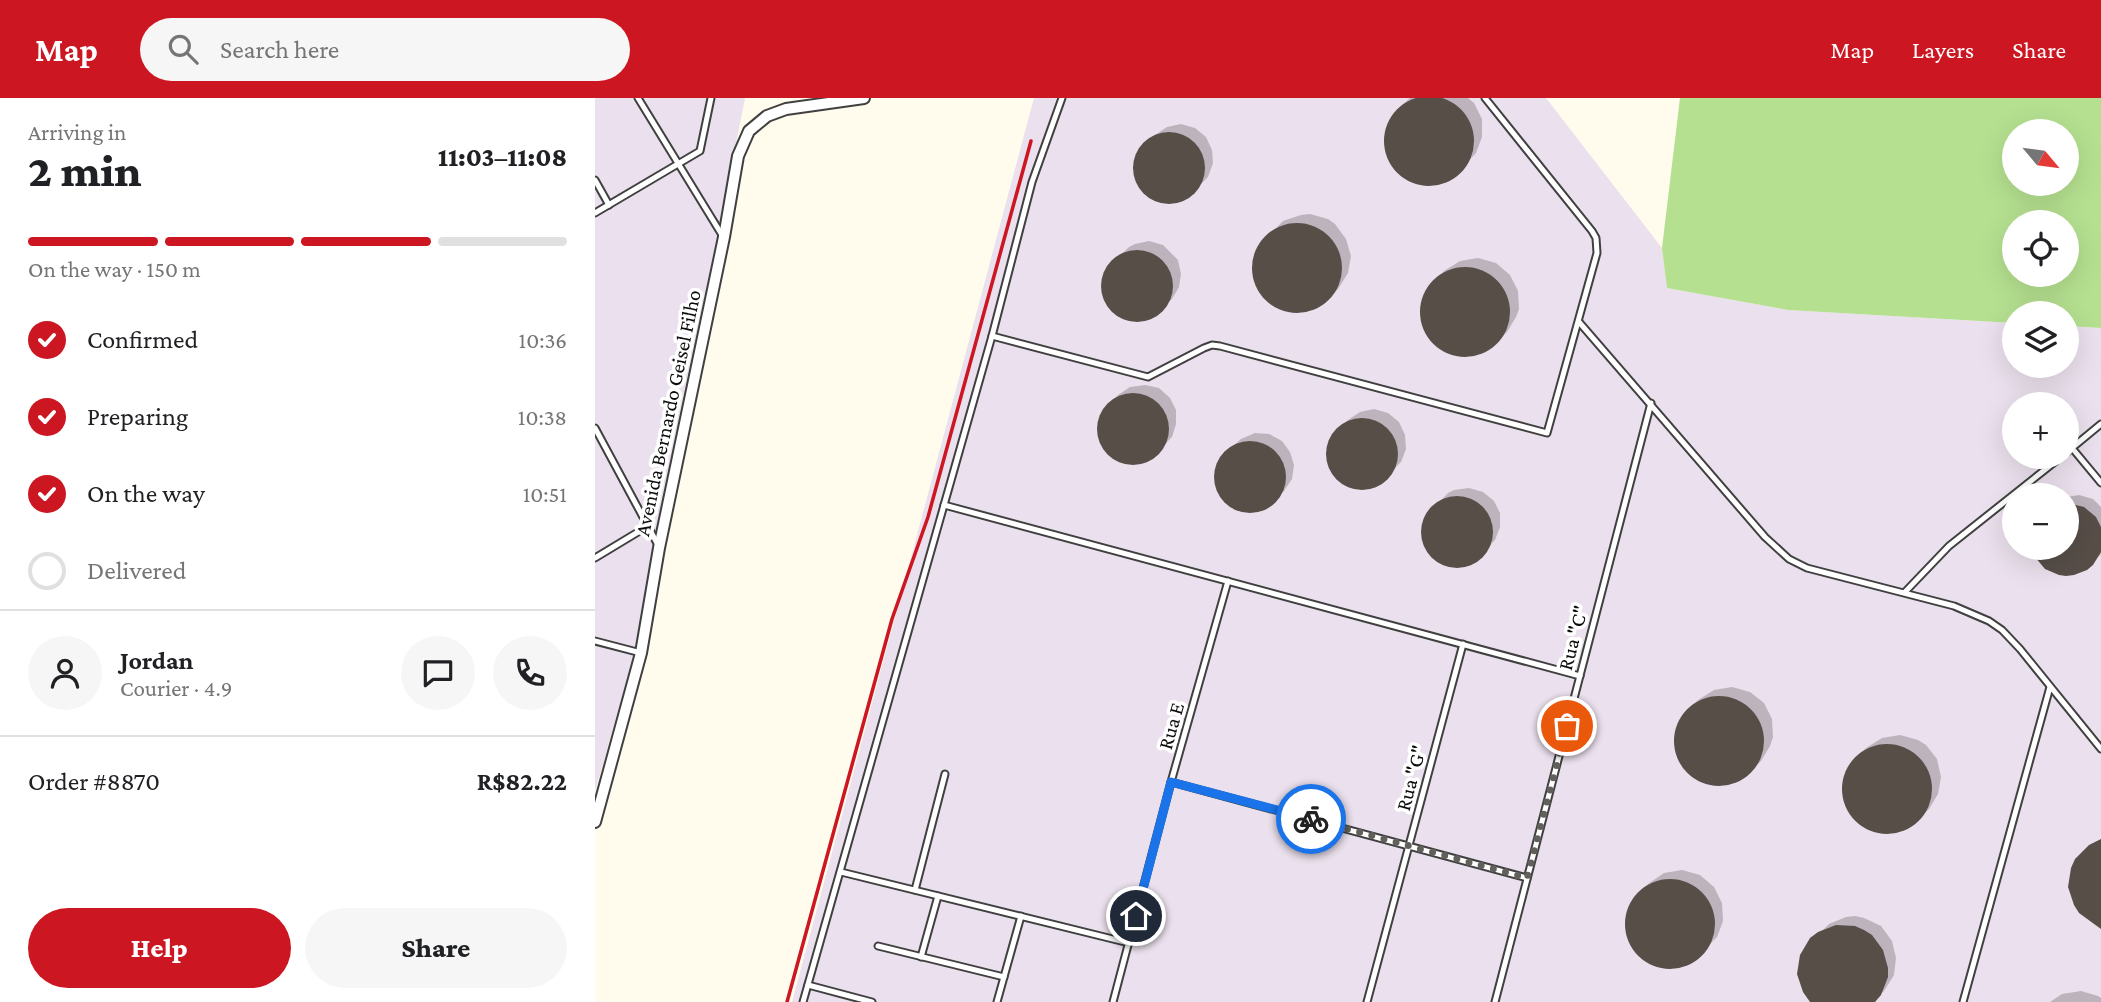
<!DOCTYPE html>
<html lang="en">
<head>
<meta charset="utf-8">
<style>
	:root { --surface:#fff; --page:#f6f6f6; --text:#202124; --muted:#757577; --line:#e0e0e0; --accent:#cc1621 }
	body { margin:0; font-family:"Crimson Pro",serif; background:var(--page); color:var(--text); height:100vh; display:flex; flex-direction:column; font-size:26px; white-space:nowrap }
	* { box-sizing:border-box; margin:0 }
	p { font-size:23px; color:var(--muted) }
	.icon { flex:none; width:38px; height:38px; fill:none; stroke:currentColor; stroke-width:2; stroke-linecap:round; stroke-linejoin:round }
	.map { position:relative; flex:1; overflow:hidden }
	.side { display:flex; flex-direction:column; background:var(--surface); width:595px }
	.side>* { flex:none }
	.needle { width:46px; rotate:119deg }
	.fabs { position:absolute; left:1407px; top:21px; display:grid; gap:14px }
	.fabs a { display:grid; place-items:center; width:77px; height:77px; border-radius:50%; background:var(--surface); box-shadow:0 7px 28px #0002; font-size:35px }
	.pin { position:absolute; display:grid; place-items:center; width:60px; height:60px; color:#fff; margin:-30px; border:4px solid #fff; border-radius:50%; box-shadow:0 2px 7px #0007 }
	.courier { position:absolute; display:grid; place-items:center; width:70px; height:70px; margin:-35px; border:5px solid #1a73e8; border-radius:50%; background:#fff; color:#222; box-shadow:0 2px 9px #0007 }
	.overview em { font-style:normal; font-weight:800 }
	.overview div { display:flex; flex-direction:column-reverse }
	.overview { display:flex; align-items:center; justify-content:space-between; height:119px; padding:0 28px }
	h1 { font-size:46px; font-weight:800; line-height:52px }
	.bar { display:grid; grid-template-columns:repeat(4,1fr); gap:10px 7px; align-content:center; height:84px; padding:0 28px }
	.bar i { height:9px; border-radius:5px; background:var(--line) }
	.bar .active { background:var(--accent) }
	.bar p { grid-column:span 4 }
	.line { display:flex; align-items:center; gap:18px; padding:0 28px; border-top:2px solid var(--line) }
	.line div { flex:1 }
	.round { display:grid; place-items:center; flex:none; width:74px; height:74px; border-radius:37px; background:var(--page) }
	ol { padding:0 28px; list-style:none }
	li { display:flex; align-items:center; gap:21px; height:77px }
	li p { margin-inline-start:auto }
	li .icon { padding:7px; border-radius:50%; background:var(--accent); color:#fff; stroke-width:4 }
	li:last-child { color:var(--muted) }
	li i { width:38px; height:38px; border:4px solid var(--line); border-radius:50% }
	.cta { display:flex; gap:14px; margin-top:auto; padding:14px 28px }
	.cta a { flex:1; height:80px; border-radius:42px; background:var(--accent); color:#fff; font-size:28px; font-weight:800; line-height:80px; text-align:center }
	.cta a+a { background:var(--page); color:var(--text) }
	header { display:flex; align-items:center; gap:42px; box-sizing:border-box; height:98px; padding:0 35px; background:var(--accent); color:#fff }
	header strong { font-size:33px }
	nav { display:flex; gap:38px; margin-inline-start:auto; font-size:24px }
	.search { width:490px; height:63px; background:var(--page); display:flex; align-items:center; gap:18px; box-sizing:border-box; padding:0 24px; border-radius:38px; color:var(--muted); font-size:26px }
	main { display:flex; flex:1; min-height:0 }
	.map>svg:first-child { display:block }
	.industrial { fill:#ebe0ed; fill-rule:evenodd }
	.forest { fill:#b5e090; fill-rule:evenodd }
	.shadow { fill:#0003 }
	.building { fill:#574e48 }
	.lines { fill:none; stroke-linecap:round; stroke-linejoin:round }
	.service-casing { stroke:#404040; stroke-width:9 }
	.minor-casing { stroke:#404040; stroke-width:14 }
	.service { stroke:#fff; stroke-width:5 }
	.minor { stroke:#fff; stroke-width:10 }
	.rail { stroke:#cc1621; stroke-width:3.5 }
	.done { stroke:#62605b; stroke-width:7; stroke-dasharray:0 12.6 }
	.route { stroke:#1a73e8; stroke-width:9 }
	.labels { text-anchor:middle; stroke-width:7; stroke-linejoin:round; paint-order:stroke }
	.street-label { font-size:21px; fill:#0d0d0d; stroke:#fff }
</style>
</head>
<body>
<header>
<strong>Map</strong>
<div class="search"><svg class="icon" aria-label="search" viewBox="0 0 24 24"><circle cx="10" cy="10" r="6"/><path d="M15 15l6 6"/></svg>Search here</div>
<nav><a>Map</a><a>Layers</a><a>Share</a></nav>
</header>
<main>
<section class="side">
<div class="overview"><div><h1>2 min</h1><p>Arriving in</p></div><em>11:03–11:08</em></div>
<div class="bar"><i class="active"></i><i class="active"></i><i class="active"></i><i></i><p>On the way · 150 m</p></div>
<ol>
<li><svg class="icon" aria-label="check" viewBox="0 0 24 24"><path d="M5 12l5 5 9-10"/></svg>Confirmed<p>10:36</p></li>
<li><svg class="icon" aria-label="check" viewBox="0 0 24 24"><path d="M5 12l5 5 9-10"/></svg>Preparing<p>10:38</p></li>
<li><svg class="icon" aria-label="check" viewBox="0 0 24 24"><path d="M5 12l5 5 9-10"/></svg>On the way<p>10:51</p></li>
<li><i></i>Delivered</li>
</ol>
<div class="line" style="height:126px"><a class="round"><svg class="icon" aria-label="person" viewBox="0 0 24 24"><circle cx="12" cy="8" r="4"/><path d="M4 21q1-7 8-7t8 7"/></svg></a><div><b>Jordan</b><p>Courier · 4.9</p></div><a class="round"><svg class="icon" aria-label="chat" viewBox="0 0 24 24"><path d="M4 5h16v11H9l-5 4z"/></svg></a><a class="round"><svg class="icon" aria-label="phone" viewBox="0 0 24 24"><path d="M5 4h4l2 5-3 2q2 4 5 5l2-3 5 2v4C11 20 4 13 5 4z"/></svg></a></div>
<div class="line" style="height:91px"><div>Order #8870</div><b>R$82.22</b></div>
<div class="cta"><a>Help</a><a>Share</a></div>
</section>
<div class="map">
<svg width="1506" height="904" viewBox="0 0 1506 904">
	<rect width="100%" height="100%" fill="#fffbed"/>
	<g class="industrial">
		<path d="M 0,0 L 150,0 L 47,528 L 0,694 Z"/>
		<path d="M 439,0 L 951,0 L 1067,150 L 1072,190 L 1193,212 L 1419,225 L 1419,268 L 1472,268 L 1472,228 L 1506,230 L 1506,904 L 197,904 ZM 1419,306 L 1472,306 L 1472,359 L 1419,359 ZM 1419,397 L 1472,397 L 1472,450 L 1419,450 Z"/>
	</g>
	<path class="forest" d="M 1085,0 L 1506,0 L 1506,230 L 1472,228 L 1472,215 L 1419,215 L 1419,225 L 1193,212 L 1072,190 L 1067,150 ZM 1419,33 L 1472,33 L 1472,86 L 1419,86 ZM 1419,124 L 1472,124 L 1472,177 L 1419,177 Z"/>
	<g class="shadow">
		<path d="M 815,0 L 873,0 L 879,5 L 887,21 L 887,39 L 881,55 L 859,78 L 851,83 L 833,86 L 816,82 L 801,71 L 792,55 L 791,45 L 793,27 L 803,11 Z"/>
		<path d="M 586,26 L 600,30 L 611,39 L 617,52 L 618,65 L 613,79 L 593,99 L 580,104 L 566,104 L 560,102 L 548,93 L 541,80 L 540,73 L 542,59 L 550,46 L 560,37 L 572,29 Z"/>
		<path d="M 715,116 L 733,121 L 740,126 L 751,141 L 756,158 L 753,175 L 743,191 L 734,200 L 719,211 L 701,214 L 684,210 L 669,199 L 660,183 L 659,164 L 665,147 L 688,123 L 706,117 Z"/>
		<path d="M 554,143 L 568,147 L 583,162 L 586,176 L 584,189 L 577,201 L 555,219 L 541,222 L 528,219 L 516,210 L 509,197 L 508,183 L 513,169 L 534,149 L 540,146 Z"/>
		<path d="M 883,160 L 901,165 L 915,177 L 923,193 L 924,211 L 921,219 L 912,234 L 902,244 L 887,254 L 870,258 L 852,254 L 837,243 L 828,227 L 827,208 L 833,191 L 849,173 L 865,163 Z"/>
		<path d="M 550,287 L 564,290 L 575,300 L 581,312 L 581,326 L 577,339 L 557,359 L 544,365 L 530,364 L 517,358 L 508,347 L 503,334 L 506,319 L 513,307 L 523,297 L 535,289 Z"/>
		<path d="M 779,311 L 793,315 L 804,324 L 810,337 L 811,351 L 806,364 L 786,384 L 767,390 L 753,387 L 747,383 L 737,372 L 733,358 L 735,344 L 743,332 L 753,322 L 765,314 Z"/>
		<path d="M 660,335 L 674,336 L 687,343 L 695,354 L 699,367 L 697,381 L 689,393 L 667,411 L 654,413 L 640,410 L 629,402 L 622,389 L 621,375 L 626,361 L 636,350 L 646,341 Z"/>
		<path d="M 874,390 L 888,394 L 899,403 L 905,415 L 905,429 L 900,442 L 881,462 L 868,468 L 847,465 L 836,456 L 829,444 L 828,429 L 833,416 L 853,395 L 859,392 Z"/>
		<path d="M 1484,397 L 1498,401 L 1506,409 L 1506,456 L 1497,465 L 1439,451 L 1439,450 L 1472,450 L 1472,399 Z"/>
		<path d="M 1137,589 L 1155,594 L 1169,605 L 1177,621 L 1178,639 L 1175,648 L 1166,663 L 1156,673 L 1141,683 L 1123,687 L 1106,683 L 1091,672 L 1082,655 L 1081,637 L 1083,628 L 1093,612 L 1103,602 L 1119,592 Z"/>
		<path d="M 1305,637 L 1323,642 L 1331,647 L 1342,661 L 1346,679 L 1343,696 L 1334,711 L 1324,721 L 1309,731 L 1291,735 L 1274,731 L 1259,720 L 1250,704 L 1249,685 L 1251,676 L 1261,660 L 1271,650 L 1287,640 Z"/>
		<path d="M 1087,772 L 1105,777 L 1119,789 L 1127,805 L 1128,823 L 1122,839 L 1099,862 L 1083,869 L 1074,870 L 1056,866 L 1042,855 L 1033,839 L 1031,830 L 1034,811 L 1044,795 L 1053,786 L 1069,775 Z"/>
		<path d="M 1260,818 L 1269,820 L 1286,828 L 1297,843 L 1301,860 L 1299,877 L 1289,893 L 1277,904 L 1218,904 L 1211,849 L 1234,826 L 1251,819 Z"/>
		<path d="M 1486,893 L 1503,898 L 1506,900 L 1506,904 L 1455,904 L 1467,896 Z"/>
	</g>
	<g class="building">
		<circle cx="834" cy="43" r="45"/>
		<circle cx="574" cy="70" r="36"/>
		<circle cx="702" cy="170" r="45"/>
		<circle cx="542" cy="188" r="36"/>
		<circle cx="870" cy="214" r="45"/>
		<circle cx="538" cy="331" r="36"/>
		<circle cx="767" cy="356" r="36"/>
		<circle cx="655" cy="379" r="36"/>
		<circle cx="862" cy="434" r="36"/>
		<path d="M 1472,405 L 1489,409 L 1501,419 L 1506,429 L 1506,454 L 1498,467 L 1492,472 L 1479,477 L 1471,478 L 1464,477 L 1450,471 L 1440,459 L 1436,450 L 1472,450 Z"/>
		<circle cx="1124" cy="643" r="45"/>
		<circle cx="1292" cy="691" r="45"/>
		<path d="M 1506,741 L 1506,831 L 1484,815 L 1479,807 L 1473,789 L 1476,770 L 1480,761 L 1494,747 Z"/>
		<circle cx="1075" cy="826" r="45"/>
		<path d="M 1241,827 L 1260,828 L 1269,832 L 1277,837 L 1288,852 L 1293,870 L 1293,879 L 1286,897 L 1280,904 L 1215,904 L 1208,894 L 1202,876 L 1205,857 L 1215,840 L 1223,834 Z"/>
	</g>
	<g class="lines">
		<defs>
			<g id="service">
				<path d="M 43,0 L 127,137"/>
				<path d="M 0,82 L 14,107"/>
				<path d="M 0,115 L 105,53 L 116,0"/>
				<path d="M 984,224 L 1170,439 L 1194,461 L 1212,470 L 1359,508 L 1394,523 L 1407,532 L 1425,551 L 1506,651"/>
				<path d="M 397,238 L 553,279 L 609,250 L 617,247 L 625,248 L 952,335 L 1002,155 L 1001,140 L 997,133 L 890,0"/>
				<path d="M 0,330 L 63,447"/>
				<path d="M 1477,350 L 1506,385"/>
				<path d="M 1472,354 L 1506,326"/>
				<path d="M 349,407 L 985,578"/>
				<path d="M 0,460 L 53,428"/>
				<path d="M 1310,494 L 1354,448 L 1466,359"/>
				<path d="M 0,543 L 46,555"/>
				<path d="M 576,684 L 932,780"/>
				<path d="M 246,774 L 534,845"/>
				<path d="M 320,792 L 350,676"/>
				<path d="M 283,848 L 409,879"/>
				<path d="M 326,859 L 343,798"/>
				<path d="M 213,887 L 277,904"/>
				<path d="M 208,904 L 397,238 L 437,84 L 467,0"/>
				<path d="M 402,904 L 426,818"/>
				<path d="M 518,904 L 576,684 L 633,483"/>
				<path d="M 772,904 L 868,546"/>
				<path d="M 900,904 L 1056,305"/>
				<path d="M 1368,904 L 1455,589"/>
			</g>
			<path id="minor" d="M 0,724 L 46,555 L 64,450 L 129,139 L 143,58 L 154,33 L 172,18 L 191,11 L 269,0"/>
		</defs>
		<use href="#service" class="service-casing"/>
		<use href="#minor" class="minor-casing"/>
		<use href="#service" class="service"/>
		<use href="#minor" class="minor"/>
		<path class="rail" d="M 192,904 L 297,521 L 333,419 L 436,43"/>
	</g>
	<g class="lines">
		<path class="done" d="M 716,721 L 932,780 L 972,628"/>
		<path class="route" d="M 541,818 L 576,684 L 716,721"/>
	</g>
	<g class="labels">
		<g class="street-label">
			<text transform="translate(73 315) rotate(-78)" y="7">Avenida Bernardo Geisel Filho</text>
			<text transform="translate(978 540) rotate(-75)" y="7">Rua "C"</text>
			<text transform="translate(576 628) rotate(-74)" y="7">Rua E</text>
			<text transform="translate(816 680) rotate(-75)" y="7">Rua "G"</text>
		</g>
	</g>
</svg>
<div class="fabs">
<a><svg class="needle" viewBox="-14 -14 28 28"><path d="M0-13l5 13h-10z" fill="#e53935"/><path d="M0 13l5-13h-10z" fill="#757577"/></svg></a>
<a><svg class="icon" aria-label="locate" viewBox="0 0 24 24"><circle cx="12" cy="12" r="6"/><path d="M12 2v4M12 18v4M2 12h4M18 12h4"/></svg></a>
<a><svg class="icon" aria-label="layers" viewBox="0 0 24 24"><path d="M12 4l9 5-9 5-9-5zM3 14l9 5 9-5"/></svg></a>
<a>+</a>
<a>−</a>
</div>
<div class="pin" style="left:972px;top:628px;background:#ea580c"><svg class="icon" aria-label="bag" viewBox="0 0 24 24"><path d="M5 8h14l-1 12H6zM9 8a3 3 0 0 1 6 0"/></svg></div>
<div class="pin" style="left:541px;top:818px;background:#1f2937"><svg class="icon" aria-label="home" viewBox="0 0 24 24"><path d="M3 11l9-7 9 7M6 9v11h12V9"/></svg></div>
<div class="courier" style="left:716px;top:721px"><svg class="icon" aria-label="bike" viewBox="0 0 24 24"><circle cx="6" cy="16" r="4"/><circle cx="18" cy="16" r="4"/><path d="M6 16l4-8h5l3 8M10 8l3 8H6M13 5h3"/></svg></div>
</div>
</main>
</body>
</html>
